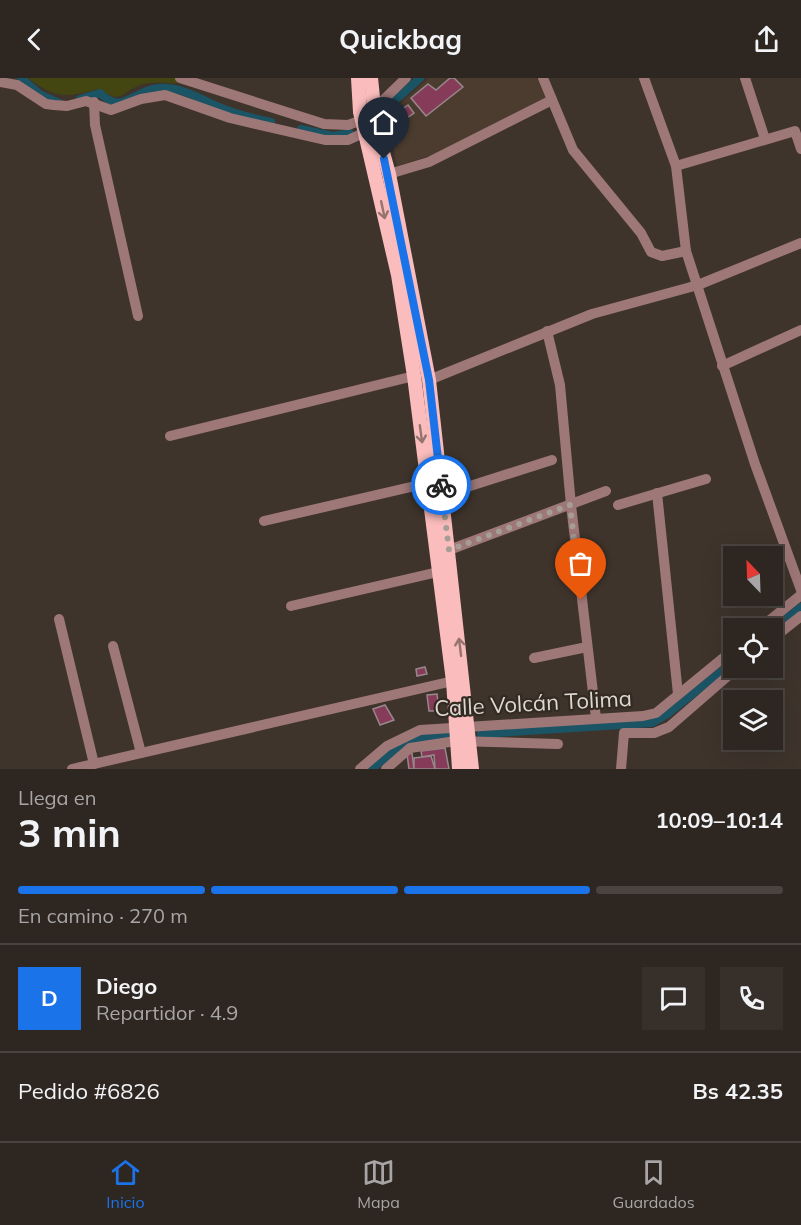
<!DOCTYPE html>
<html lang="es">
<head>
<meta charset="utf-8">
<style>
	:root { --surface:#2e2721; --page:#362f2a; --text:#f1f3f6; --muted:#a7a5a5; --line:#49443f; --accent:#1a73e8 }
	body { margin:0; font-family:Mulish,sans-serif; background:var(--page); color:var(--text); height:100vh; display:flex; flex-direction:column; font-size:22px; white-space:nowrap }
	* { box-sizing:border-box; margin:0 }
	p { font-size:20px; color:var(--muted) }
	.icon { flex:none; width:33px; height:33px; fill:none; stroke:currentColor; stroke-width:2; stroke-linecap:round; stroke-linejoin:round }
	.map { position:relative; height:691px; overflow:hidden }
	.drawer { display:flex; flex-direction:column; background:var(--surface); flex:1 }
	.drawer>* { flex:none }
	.needle { width:39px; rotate:337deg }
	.fabs { position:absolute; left:723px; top:468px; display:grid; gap:12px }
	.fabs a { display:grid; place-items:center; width:60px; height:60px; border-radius:0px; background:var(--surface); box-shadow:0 6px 24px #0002,0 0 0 2px var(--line); font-size:30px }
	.pin { position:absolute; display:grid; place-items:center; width:51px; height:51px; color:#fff; margin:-62px -26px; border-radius:50% 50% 50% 0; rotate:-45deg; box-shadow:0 0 6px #0007 }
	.pin .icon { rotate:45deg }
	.courier { position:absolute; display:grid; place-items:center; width:60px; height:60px; margin:-30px; border:4px solid #1a73e8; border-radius:50%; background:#fff; color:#222; box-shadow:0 2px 8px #0007 }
	.head em { font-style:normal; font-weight:700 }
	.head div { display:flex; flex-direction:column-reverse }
	.head { display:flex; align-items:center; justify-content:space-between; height:102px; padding:0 18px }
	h1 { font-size:39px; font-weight:700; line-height:45px }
	.bar { display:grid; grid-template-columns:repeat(4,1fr); gap:9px 6px; align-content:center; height:72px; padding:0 18px }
	.bar i { height:8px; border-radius:4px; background:var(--line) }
	.bar .selected { background:var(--accent) }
	.bar p { grid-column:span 4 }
	.line { display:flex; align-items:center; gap:15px; padding:0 18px; border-top:2px solid var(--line) }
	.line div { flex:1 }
	.round { display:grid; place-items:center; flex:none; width:63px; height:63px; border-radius:0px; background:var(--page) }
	header { display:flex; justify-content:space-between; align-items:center; height:78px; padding:0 18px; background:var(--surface); font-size:27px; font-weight:700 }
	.dock { display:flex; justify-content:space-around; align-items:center; height:84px; border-top:2px solid var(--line); background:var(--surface); font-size:16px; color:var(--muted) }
	.dock a { display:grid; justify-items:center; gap:3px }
	.dock .selected { color:var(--accent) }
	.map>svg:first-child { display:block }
	.built { fill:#4b3c2f }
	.green { fill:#444612 }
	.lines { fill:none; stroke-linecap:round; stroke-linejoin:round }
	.canal { stroke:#1b5465; stroke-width:8 }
	.building { fill:#863c58; stroke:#97888c; stroke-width:1.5 }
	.minor { stroke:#9e7777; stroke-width:10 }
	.major { stroke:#fabcbc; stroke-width:14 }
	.oneway { stroke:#96736f }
	.done { stroke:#a59e97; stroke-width:6; stroke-dasharray:0 10.8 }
	.route { stroke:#1a73e8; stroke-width:8 }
	.labels { text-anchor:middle; stroke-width:4.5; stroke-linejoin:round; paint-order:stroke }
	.street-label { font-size:22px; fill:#ddd7d1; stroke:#332a22 }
</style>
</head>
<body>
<header><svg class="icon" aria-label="back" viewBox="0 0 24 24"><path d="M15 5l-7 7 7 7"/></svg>Quickbag<svg class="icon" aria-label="share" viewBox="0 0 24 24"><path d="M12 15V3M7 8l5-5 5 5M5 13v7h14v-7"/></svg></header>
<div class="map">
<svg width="801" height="691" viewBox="0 0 801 691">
	<rect width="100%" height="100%" fill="#3e342c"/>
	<path class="built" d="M 429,0 L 537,0 L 547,21 L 438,75 L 397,88 L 387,37 Z"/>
	<path class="green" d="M 28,0 L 175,0 L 178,5 C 167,6 150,3 140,7 C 119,15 123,27 99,11 C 65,19 58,22 28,0 Z"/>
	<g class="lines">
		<g class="canal">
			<path d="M 21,0 L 41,17 L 59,25"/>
			<path d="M 80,21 L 100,15 C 123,38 133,12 159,10 C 184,8 207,26 230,33 C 243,38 257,41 271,44"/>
			<path d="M 377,39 L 420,0"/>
			<path d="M 301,51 L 333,58 L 350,55"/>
			<path d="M 772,552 L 801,529"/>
			<path d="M 481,656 L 652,645 L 669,635 L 734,583"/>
			<path d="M 372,691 C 400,667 411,658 449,657"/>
		</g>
	</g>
	<g class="building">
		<path d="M 450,0 L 454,0 L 463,9 L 426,38 L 411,20 L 428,6 L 436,12 Z"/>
		<path d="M 408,27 L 414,35 L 394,49 L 388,41 Z"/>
		<path d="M 425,589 L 427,596 L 417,598 L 416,591 Z"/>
		<path d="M 437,616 L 439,633 L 429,633 L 427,617 Z"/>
		<path d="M 385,627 L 394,642 L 380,647 L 373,631 Z"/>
		<path d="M 445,670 L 449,691 L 435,691 L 434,677 L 422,679 L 421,673 Z"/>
		<path d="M 412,675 L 414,691 L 409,691 L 407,676 Z"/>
		<path d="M 431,678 L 435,691 L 414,691 L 414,680 Z"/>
	</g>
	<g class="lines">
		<g class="minor">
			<path d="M 180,0 L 324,46 L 348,47 L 362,42"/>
			<path d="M 543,0 L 573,72 L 641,155 L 651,174 L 662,178 L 686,173"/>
			<path d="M 644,0 L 676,88 L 686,173 L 755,386 L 801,512"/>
			<path d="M 745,0 L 765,61"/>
			<path d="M 0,4 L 17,7 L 46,26 L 54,27 L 67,28 L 86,23 L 111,32 L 141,21 L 165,17 L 230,40 L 325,62 L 348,62 L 370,52"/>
			<path d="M 94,24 L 95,47 L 138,238"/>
			<path d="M 368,32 L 373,32 L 406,0"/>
			<path d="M 676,88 L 795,53 L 801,71"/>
			<path d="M 389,96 L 429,84 L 552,22"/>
			<path d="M 547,253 L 560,307 L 571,427 L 596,640"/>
			<path d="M 722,288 L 801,252"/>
			<path d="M 429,302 L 592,236 L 698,207 L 801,165"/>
			<path d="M 170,358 L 414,298"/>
			<path d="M 657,415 L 678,616"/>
			<path d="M 442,417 L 552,382"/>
			<path d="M 618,427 L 706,401"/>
			<path d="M 264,443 L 428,405"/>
			<path d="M 449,472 L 606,413"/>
			<path d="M 291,528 L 438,494"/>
			<path d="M 59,541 L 94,686"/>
			<path d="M 760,550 L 801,517"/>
			<path d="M 772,561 L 801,538"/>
			<path d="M 113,568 L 141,675"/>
			<path d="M 534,580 L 587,569"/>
			<path d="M 72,691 L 453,603"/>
			<path d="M 360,691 L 387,668 L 420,652 L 643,638 L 656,635 L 734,571"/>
			<path d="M 386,691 L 410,670 L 456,663 L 558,666"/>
			<path d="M 621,691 L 624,655 L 654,655 L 669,649 L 737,590"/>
		</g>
		<g class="major">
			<path d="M 358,0 L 360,34 L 398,197 L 414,298 L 453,603 L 459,691"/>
			<path d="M 371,0 L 376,49 L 389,96 L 429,302 L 472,691"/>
		</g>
	</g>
	<defs><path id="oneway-shaft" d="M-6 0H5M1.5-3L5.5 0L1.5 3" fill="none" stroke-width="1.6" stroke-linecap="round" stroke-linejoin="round" transform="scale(1.5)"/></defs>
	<g class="oneway">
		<use href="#oneway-shaft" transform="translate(383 132) rotate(78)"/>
		<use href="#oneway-shaft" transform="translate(421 356) rotate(82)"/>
		<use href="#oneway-shaft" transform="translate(460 569) rotate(-97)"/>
	</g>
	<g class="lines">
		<path class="done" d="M 441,407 L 449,472 L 570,427 L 581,522"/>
		<path class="route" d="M 384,81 L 429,302 L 441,407"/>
	</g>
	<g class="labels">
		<g class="street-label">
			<text transform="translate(533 625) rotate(-3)" y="8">Calle Volcán Tolima</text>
		</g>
	</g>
</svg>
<div class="fabs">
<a><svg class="needle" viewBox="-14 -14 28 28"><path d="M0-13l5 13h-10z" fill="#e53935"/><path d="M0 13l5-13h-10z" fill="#a7a5a5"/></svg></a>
<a><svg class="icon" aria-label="locate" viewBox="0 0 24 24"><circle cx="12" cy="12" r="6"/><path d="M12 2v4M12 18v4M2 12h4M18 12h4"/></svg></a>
<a><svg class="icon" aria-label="layers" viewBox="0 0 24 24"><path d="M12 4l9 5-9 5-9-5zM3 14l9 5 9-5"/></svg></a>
</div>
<div class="pin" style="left:581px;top:522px;background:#ea580c"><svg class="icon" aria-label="bag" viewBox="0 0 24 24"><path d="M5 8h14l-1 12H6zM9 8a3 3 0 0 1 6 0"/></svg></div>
<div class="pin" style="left:384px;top:81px;background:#1f2937"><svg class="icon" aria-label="home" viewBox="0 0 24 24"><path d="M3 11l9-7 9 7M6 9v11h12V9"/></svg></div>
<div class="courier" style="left:441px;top:407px"><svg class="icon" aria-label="bike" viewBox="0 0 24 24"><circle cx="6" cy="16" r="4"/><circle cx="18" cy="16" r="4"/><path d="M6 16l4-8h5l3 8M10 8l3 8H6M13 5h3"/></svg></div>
</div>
<section class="drawer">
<div class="head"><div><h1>3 min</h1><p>Llega en</p></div><em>10:09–10:14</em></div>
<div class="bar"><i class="selected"></i><i class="selected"></i><i class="selected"></i><i></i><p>En camino · 270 m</p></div>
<div class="line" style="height:108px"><b class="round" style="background:var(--accent);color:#fff">D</b><div><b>Diego</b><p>Repartidor · 4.9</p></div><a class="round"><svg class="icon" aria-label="chat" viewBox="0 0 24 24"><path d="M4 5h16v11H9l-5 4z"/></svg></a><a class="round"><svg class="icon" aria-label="phone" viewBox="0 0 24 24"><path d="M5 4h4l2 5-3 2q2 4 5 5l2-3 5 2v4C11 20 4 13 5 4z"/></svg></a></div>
<div class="line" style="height:78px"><div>Pedido #6826</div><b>Bs 42.35</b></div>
</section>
<nav class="dock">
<a class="selected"><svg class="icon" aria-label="home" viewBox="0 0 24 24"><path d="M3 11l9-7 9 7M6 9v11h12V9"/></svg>Inicio</a>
<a><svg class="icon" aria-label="map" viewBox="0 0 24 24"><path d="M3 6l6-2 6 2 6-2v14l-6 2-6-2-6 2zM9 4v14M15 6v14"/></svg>Mapa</a>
<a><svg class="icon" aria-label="saved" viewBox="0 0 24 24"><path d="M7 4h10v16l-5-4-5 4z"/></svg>Guardados</a>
</nav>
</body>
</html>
